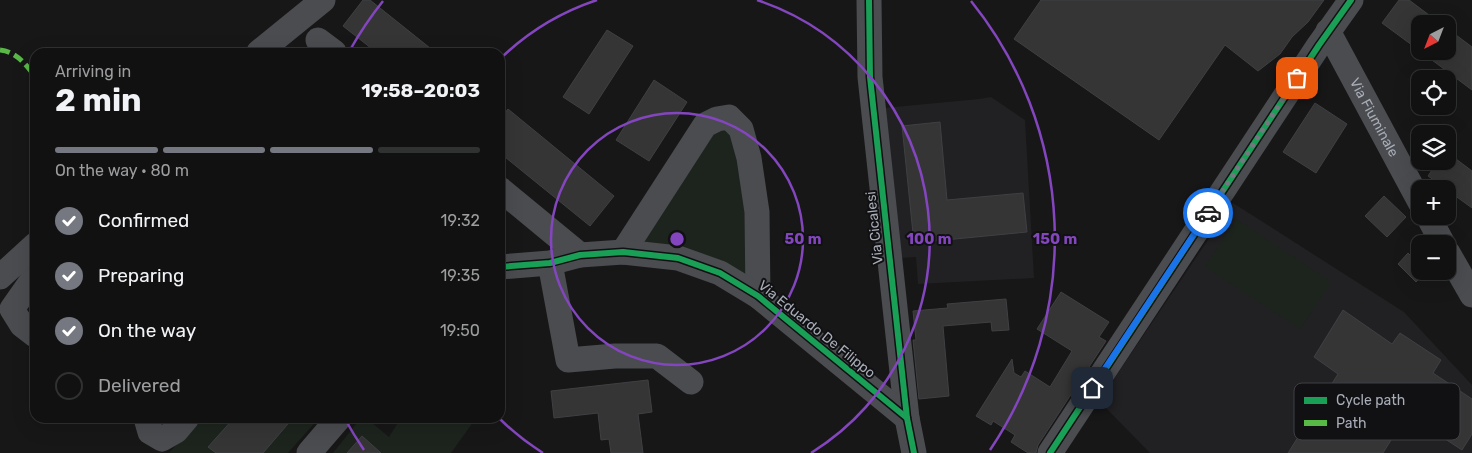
<!DOCTYPE html>
<html lang="en">
<head>
<meta charset="utf-8">
<style>
	:root { --surface:#111; --page:#1e1f1f; --text:#f1f3f6; --muted:#9c9d9f; --line:#303131; --accent:#757880 }
	body { margin:0; font-family:Rubik,sans-serif; background:var(--page); color:var(--text); height:100vh; display:flex; flex-direction:column; font-size:19px; white-space:nowrap }
	* { box-sizing:border-box; margin:0 }
	p { font-size:16px; color:var(--muted) }
	.icon { flex:none; width:28px; height:28px; fill:none; stroke:currentColor; stroke-width:2; stroke-linecap:round; stroke-linejoin:round }
	.map { position:relative; flex:1; overflow:hidden }
	.drawer { position:absolute; left:30px; top:48px; width:475px; height:375px; display:flex; flex-direction:column; background:var(--surface); border-radius:15px; box-shadow:0 5px 20px #0002,0 0 0 1px var(--line) }
	.drawer>* { flex:none }
	.needle { width:32px; rotate:222deg }
	.buttons { position:absolute; left:1411px; top:15px; display:grid; gap:10px }
	.buttons a { display:grid; place-items:center; width:45px; height:45px; border-radius:10px; background:var(--surface); box-shadow:0 5px 20px #0002,0 0 0 1px var(--line); font-size:25px }
	.pin { position:absolute; display:grid; place-items:center; width:42px; height:42px; color:#fff; margin:-21px; border-radius:10px; box-shadow:0 2px 8px #0006 }
	.courier { position:absolute; display:grid; place-items:center; width:50px; height:50px; margin:-25px; border:4px solid #1a73e8; border-radius:50%; background:#fff; color:#222; box-shadow:0 1px 6px #0007 }
	.headline em { font-style:normal; font-weight:700 }
	.headline div { display:flex; flex-direction:column-reverse }
	.headline { display:flex; align-items:center; justify-content:space-between; height:85px; padding:0 25px }
	h1 { font-size:32px; font-weight:700; line-height:38px }
	.bar { display:grid; grid-template-columns:repeat(4,1fr); gap:8px 5px; align-content:center; height:60px; padding:0 25px }
	.bar i { height:6px; border-radius:4px; background:var(--line) }
	.bar .selected { background:var(--accent) }
	.bar p { grid-column:span 4 }
	ol { padding:0 25px; list-style:none }
	li { display:flex; align-items:center; gap:15px; height:55px }
	li p { margin-inline-start:auto }
	li .icon { padding:5px; border-radius:50%; background:var(--accent); color:#fff; stroke-width:4 }
	li:last-child { color:var(--muted) }
	li i { width:28px; height:28px; border:2px solid var(--line); border-radius:50% }
	.map>svg:first-child { display:block }
	.built { fill:#212123 }
	.green { fill:#1d241e }
	.building { fill:#353536; stroke:#3f4043 }
	.lines { fill:none; stroke-linecap:round; stroke-linejoin:round }
	.minor { stroke:#4b4c50; stroke-width:25 }
	.quiet { stroke:#58b947; stroke-width:5; stroke-dasharray:10 5; stroke-linecap:butt }
	.cycleway-casing { stroke:#111113; stroke-width:9 }
	.cycleway { stroke:#1a9f57; stroke-width:6 }
	.done { stroke:#757880; stroke-width:5; stroke-dasharray:0 9 }
	.route { stroke:#1a73e8; stroke-width:6 }
	.ring { fill:none; stroke:#8446be; stroke-width:2.5 }
	.labels { text-anchor:middle; stroke-width:4; stroke-linejoin:round; paint-order:stroke }
	.street-label { font-size:14px; fill:#a8adb8; stroke:#111113 }
	.key { fill:#111113; stroke:#3e4045; stroke-width:1 }
	.key-label { font-size:14px; fill:#a8adb8 }
	.centre { fill:#8446be; stroke:#111113; stroke-width:2.5 }
	.ring-label { font-size:15px; text-anchor:middle; font-weight:bold; fill:#8446be; stroke:#111113; stroke-width:4; stroke-linejoin:round; paint-order:stroke }
</style>
</head>
<body>
<div class="map">
<svg width="1472" height="453" viewBox="0 0 1472 453">
	<rect width="100%" height="100%" fill="#171717"/>
	<g class="built">
		<path d="M 991,97 L 1025,120 L 1034,278 L 918,284 L 916,257 L 900,258 L 884,108 L 979,99 Z"/>
		<path d="M 1233,203 L 1404,312 L 1472,385 L 1472,453 L 1150,453 L 1099,401 Z"/>
	</g>
	<g class="green">
		<path d="M 715,126 L 734,132 L 742,160 L 751,280 L 638,243 Z"/>
		<path d="M 1236,219 L 1331,282 L 1300,329 L 1205,267 Z"/>
		<path d="M 200,418 L 319,418 L 288,453 L 169,453 Z"/>
		<path d="M 361,418 L 366,418 L 389,437 L 401,418 L 476,418 L 451,453 L 333,453 Z"/>
	</g>
	<g class="building">
		<path d="M 363,0 L 370,0 L 435,52 L 376,52 L 343,26 Z"/>
		<path d="M 1041,0 L 1324,0 L 1308,22 L 1292,37 L 1280,54 L 1258,71 L 1225,45 L 1159,140 L 1014,39 Z"/>
		<path d="M 1399,0 L 1409,0 L 1441,24 L 1420,24 L 1420,51 L 1382,23 Z"/>
		<path d="M 1448,29 L 1472,47 L 1472,90 L 1420,51 L 1448,51 Z"/>
		<path d="M 607,30 L 633,46 L 589,114 L 563,97 Z"/>
		<path d="M 654,80 L 687,102 L 649,161 L 616,140 Z"/>
		<path d="M 1315,103 L 1347,124 L 1316,173 L 1283,152 Z"/>
		<path d="M 508,109 L 614,196 L 590,226 L 500,153 L 500,119 Z"/>
		<path d="M 940,122 L 947,200 L 1023,193 L 1027,232 L 914,243 L 902,126 Z"/>
		<path d="M 1448,153 L 1472,171 L 1472,208 L 1428,176 L 1438,161 L 1448,161 Z"/>
		<path d="M 1384,196 L 1406,217 L 1387,237 L 1365,216 Z"/>
		<path d="M 1408,253 L 1420,265 L 1420,271 L 1426,272 L 1416,282 L 1398,264 Z"/>
		<path d="M 1061,292 L 1109,322 L 1099,337 L 1106,341 L 1038,445 L 1036,453 L 1028,453 L 1011,442 L 1015,435 L 993,421 L 991,425 L 976,416 L 1012,359 L 1014,373 L 1021,377 L 1025,371 L 1050,387 L 1072,351 L 1037,329 Z"/>
		<path d="M 1006,299 L 1009,330 L 992,331 L 991,322 L 943,326 L 949,396 L 919,399 L 913,340 L 916,340 L 913,311 L 948,308 L 947,304 Z"/>
		<path d="M 1343,310 L 1392,344 L 1400,333 L 1441,360 L 1433,373 L 1472,399 L 1472,434 L 1462,450 L 1407,414 L 1383,453 L 1288,453 L 1338,374 L 1314,357 Z"/>
		<path d="M 648,380 L 652,412 L 638,414 L 643,453 L 611,453 L 609,439 L 601,440 L 598,413 L 554,418 L 551,391 Z"/>
		<path d="M 234,418 L 293,418 L 263,453 L 216,453 L 208,447 Z"/>
		<path d="M 362,436 L 381,453 L 347,453 Z"/>
	</g>
	<g class="lines">
		<g class="minor">
			<path d="M 869,0 L 870,77 L 907,418 L 914,453"/>
			<path id="s1" d="M 1328,31 L 1420,202"/>
			<path d="M 318,40 L 334,52"/>
			<path d="M 259,52 L 323,0"/>
			<path d="M 500,189 L 580,255"/>
			<path d="M 1428,216 L 1443,244"/>
			<path d="M 623,252 L 705,125 L 717,119 L 729,117 L 741,129 L 749,158 L 757,212 L 758,296"/>
			<path d="M 1448,253 L 1472,295"/>
			<path d="M 550,263 L 568,360 L 615,356 L 657,356 L 691,382"/>
			<path d="M 500,267 L 550,263 L 580,255 L 623,252 L 678,258 L 720,273 L 758,296 L 907,418"/>
			<path d="M 35,276 L 12,309 L 22,325 L 35,335"/>
			<path d="M 0,277 L 35,245"/>
			<path d="M 146,418 L 150,432 L 162,439 L 176,431 L 187,418"/>
			<path d="M 309,453 L 339,418"/>
			<path d="M 1050,453 L 1319,45 L 1351,0"/>
		</g>
		<path class="quiet" d="M 0,50 C 17,52 25,64 35,76"/>
		<defs>
			<g id="cycleway">
				<path d="M 869,0 L 870,77 L 907,418 L 914,453"/>
				<path d="M 500,267 L 550,263 L 580,255 L 623,252 L 678,258 L 720,273 L 758,296 L 907,418"/>
				<path d="M 1050,453 L 1319,45 L 1351,0"/>
			</g>
		</defs>
		<use href="#cycleway" class="cycleway-casing"/>
		<use href="#cycleway" class="cycleway"/>
	</g>
	<g class="lines">
		<path class="done" d="M 1208,213 L 1297,78"/>
		<path class="route" d="M 1092,388 L 1208,213"/>
	</g>
	<g class="ring">
		<circle cx="677" cy="239" r="126"/>
		<path d="M543 453A252 252 0 0 1 500 419M500 59A252 252 0 0 1 597 0M757 0A252 252 0 0 1 811 453"/>
		<path d="M364 450A378 378 0 0 1 345 419M350 50A378 378 0 0 1 383 1M971 1A378 378 0 0 1 990 450"/>
	</g>
	<g class="labels">
		<g class="street-label">
			<text dy="5" stroke="none"><textPath href="#s1" startOffset="98">Via Fiuminale</textPath></text>
			<text transform="translate(874 228) rotate(-96)" y="5">Via Cicalesi</text>
			<text transform="translate(817 329) rotate(39)" y="5">Via Eduardo De Filippo</text>
		</g>
	</g>
	<rect x="1294" y="383" width="166" height="57" rx="8" class="key"/>
	<rect x="1304" y="397" width="23" height="7" fill="#1a9f57"/>
	<rect x="1304" y="420" width="23" height="6" fill="#58b947"/>
	<g class="key-label">
		<text x="1336" y="405">Cycle path</text>
		<text x="1336" y="428">Path</text>
	</g>
	<circle cx="677" cy="239" r="8" class="centre"/>
	<g class="ring-label">
		<text x="803" y="244">50 m</text>
		<text x="929" y="244">100 m</text>
		<text x="1055" y="244">150 m</text>
	</g>
</svg>
<div class="buttons">
<a><svg class="needle" viewBox="-14 -14 28 28"><path d="M0-13l5 13h-10z" fill="#e53935"/><path d="M0 13l5-13h-10z" fill="#9c9d9f"/></svg></a>
<a><svg class="icon" aria-label="locate" viewBox="0 0 24 24"><circle cx="12" cy="12" r="6"/><path d="M12 2v4M12 18v4M2 12h4M18 12h4"/></svg></a>
<a><svg class="icon" aria-label="layers" viewBox="0 0 24 24"><path d="M12 4l9 5-9 5-9-5zM3 14l9 5 9-5"/></svg></a>
<a>+</a>
<a>−</a>
</div>
<div class="pin" style="left:1297px;top:78px;background:#ea580c"><svg class="icon" aria-label="bag" viewBox="0 0 24 24"><path d="M5 8h14l-1 12H6zM9 8a3 3 0 0 1 6 0"/></svg></div>
<div class="pin" style="left:1092px;top:388px;background:#1f2937"><svg class="icon" aria-label="home" viewBox="0 0 24 24"><path d="M3 11l9-7 9 7M6 9v11h12V9"/></svg></div>
<div class="courier" style="left:1208px;top:213px"><svg class="icon" aria-label="car" viewBox="0 0 24 24"><path d="M5 17H2v-5l4-1 3-4h7l3 4 3 1v5h-3M9 17h6M6 11h13"/><circle cx="7" cy="17" r="2"/><circle cx="17" cy="17" r="2"/></svg></div>
<section class="drawer">
<div class="headline"><div><h1>2 min</h1><p>Arriving in</p></div><em>19:58–20:03</em></div>
<div class="bar"><i class="selected"></i><i class="selected"></i><i class="selected"></i><i></i><p>On the way · 80 m</p></div>
<ol>
<li><svg class="icon" aria-label="check" viewBox="0 0 24 24"><path d="M5 12l5 5 9-10"/></svg>Confirmed<p>19:32</p></li>
<li><svg class="icon" aria-label="check" viewBox="0 0 24 24"><path d="M5 12l5 5 9-10"/></svg>Preparing<p>19:35</p></li>
<li><svg class="icon" aria-label="check" viewBox="0 0 24 24"><path d="M5 12l5 5 9-10"/></svg>On the way<p>19:50</p></li>
<li><i></i>Delivered</li>
</ol>
</section>
</div>
</body>
</html>
